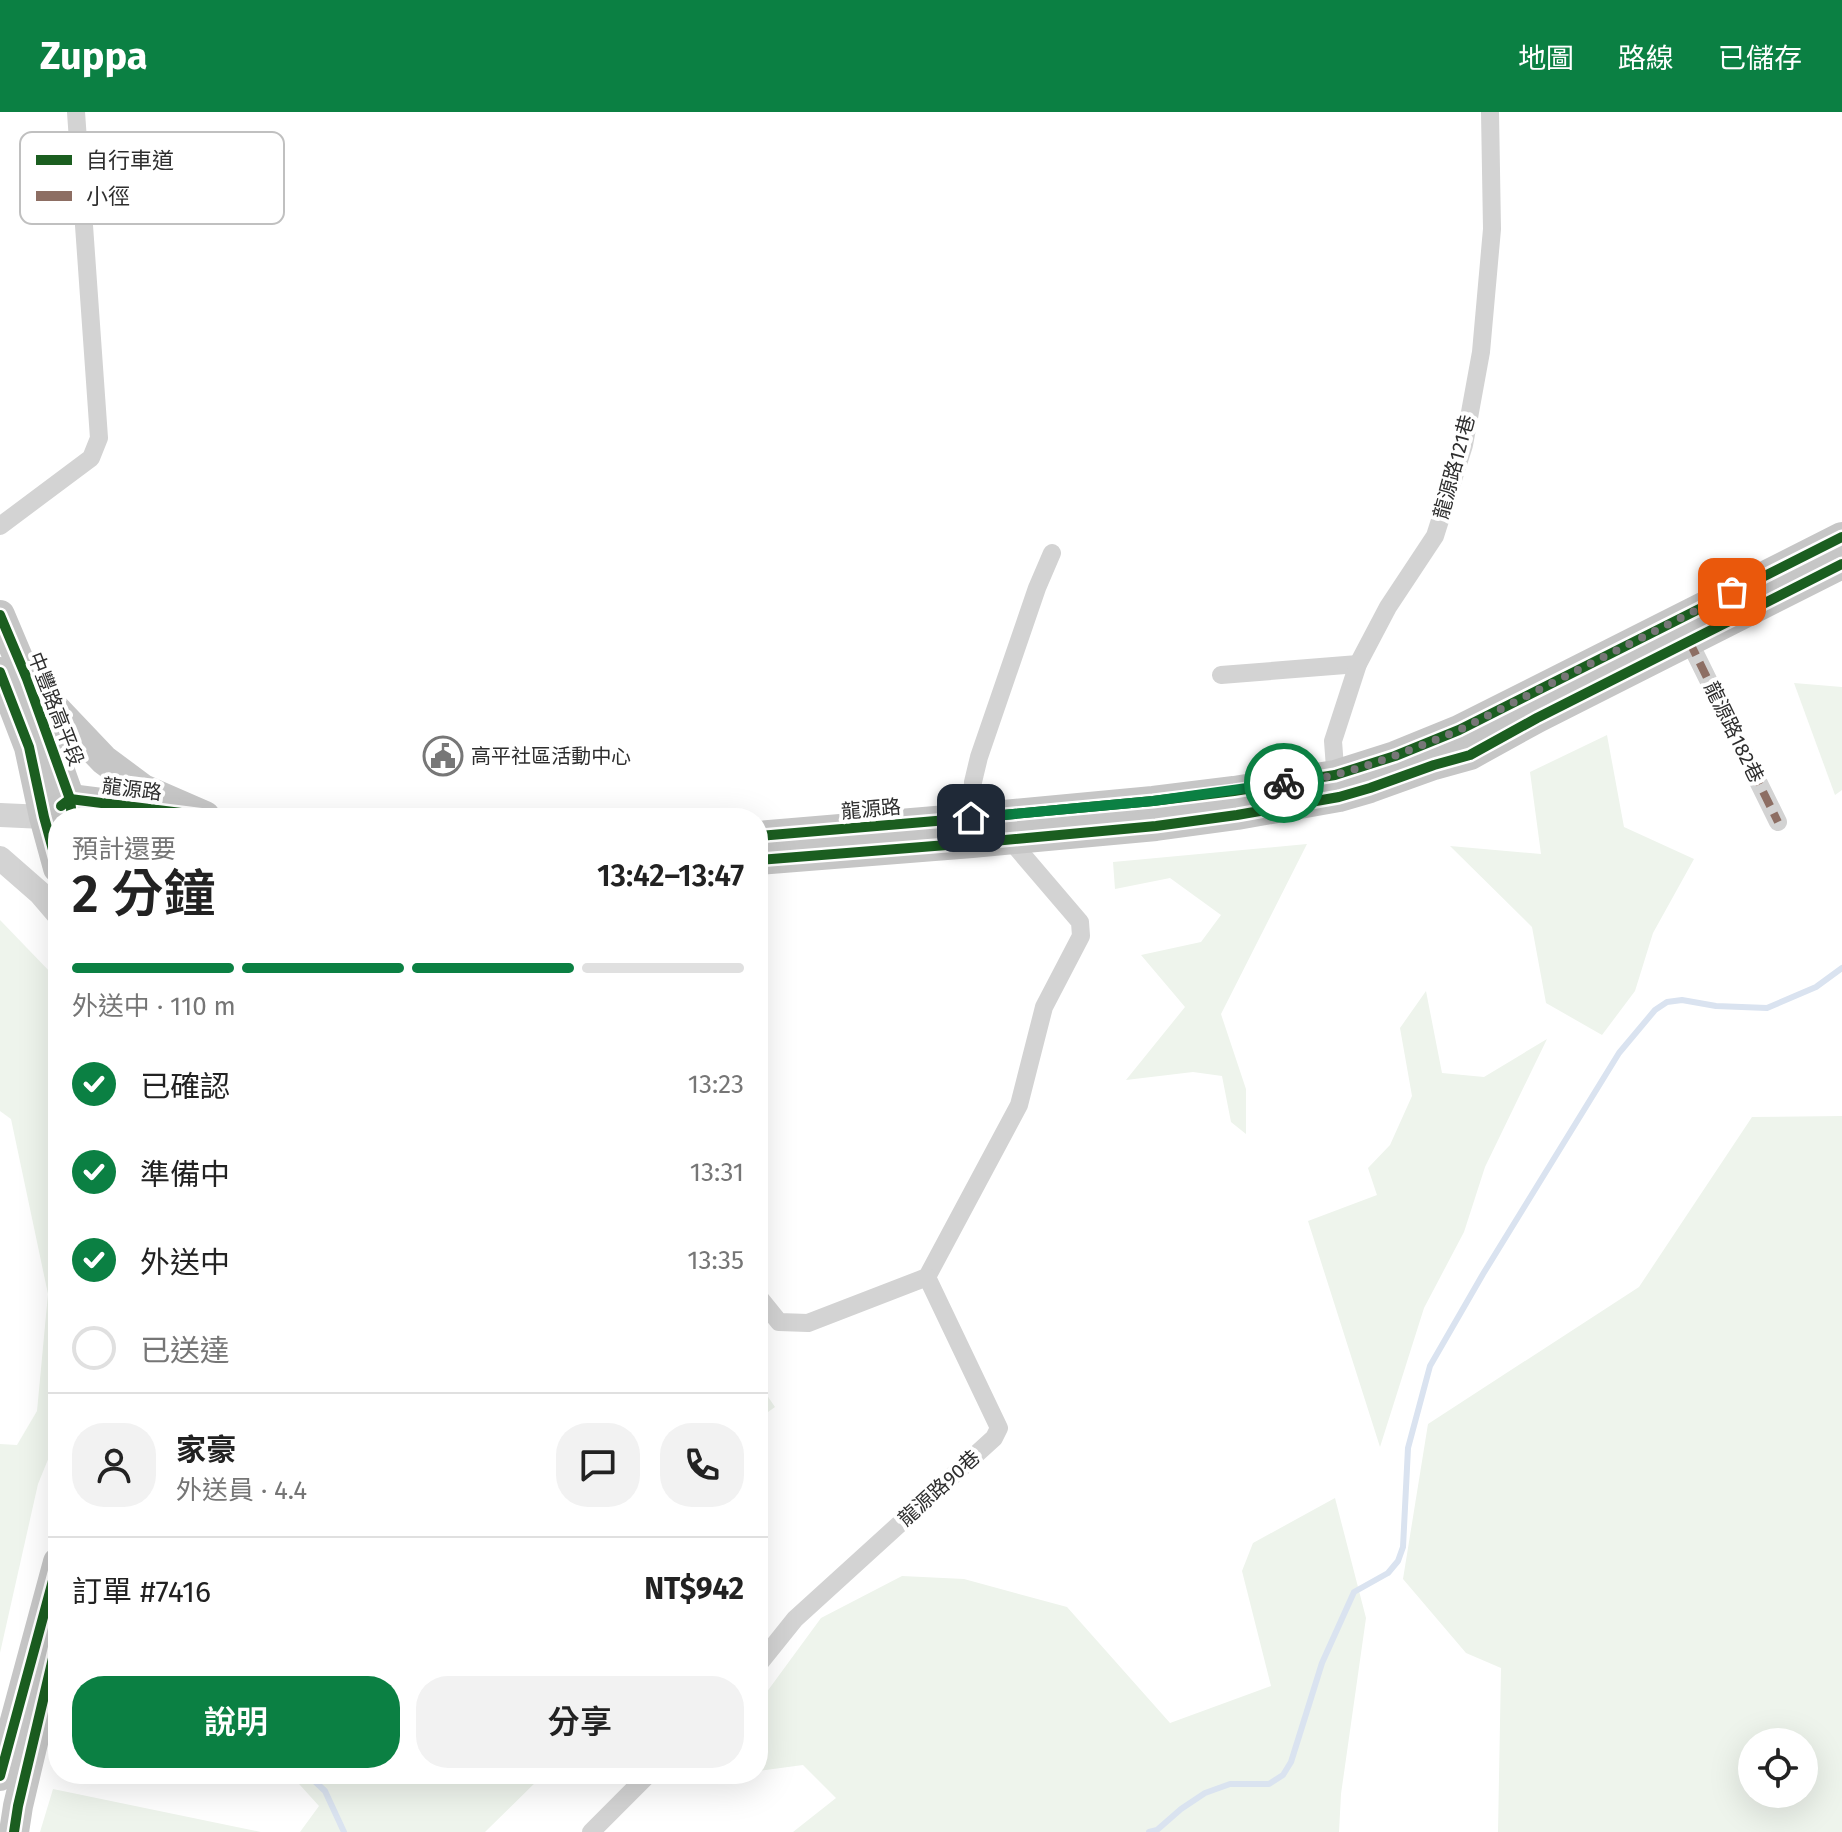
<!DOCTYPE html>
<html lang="zh-TW">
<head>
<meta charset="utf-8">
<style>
	:root { --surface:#fff; --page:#f2f2f2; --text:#222; --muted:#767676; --line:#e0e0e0; --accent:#0b8043 }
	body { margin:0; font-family:"Fira Sans","Noto Sans TC",sans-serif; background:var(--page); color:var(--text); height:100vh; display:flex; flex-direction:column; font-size:30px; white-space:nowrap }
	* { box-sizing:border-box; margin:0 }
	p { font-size:26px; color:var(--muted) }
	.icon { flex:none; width:44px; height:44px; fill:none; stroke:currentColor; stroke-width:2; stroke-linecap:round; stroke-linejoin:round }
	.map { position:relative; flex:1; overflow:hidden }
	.panel { position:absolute; left:48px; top:696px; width:720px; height:976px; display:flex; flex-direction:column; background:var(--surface); border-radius:32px; box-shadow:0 8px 32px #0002 }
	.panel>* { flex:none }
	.controls { position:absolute; left:1738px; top:1616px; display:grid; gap:16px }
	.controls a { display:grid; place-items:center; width:80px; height:80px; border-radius:50%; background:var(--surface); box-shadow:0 8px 32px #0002; font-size:40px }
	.pin { position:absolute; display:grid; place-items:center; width:68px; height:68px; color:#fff; margin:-34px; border-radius:16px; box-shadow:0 4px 12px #0006 }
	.courier { position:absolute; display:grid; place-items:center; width:80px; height:80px; margin:-40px; border:6px solid #0b8043; border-radius:50%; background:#fff; color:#222; box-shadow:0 2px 10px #0007 }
	.headline em { font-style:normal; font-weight:600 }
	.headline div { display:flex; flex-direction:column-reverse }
	.headline { display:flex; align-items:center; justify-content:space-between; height:136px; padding:0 24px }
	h1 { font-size:52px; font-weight:600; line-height:60px }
	.bar { display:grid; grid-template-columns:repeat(4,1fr); gap:12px 8px; align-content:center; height:96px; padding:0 24px }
	.bar i { height:10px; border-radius:6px; background:var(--line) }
	.bar .on { background:var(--accent) }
	.bar p { grid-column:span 4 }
	.line { display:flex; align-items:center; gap:20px; padding:0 24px; border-top:2px solid var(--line) }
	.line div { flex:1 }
	.round { display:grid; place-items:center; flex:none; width:84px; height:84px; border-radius:32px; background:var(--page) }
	ol { padding:0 24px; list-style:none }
	li { display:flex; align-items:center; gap:24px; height:88px }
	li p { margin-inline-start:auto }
	li .icon { padding:8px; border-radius:50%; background:var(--accent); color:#fff; stroke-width:4 }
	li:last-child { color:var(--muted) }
	li i { width:44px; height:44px; border:4px solid var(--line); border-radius:50% }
	.action { display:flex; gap:16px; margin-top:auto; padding:16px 24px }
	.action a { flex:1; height:92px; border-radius:32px; background:var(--accent); color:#fff; font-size:32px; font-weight:600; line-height:92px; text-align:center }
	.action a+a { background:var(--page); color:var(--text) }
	header { display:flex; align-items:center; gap:48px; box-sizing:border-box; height:112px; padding:0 40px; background:var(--accent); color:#fff }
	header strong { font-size:38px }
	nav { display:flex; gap:44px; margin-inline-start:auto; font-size:28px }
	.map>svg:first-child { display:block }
	.green { fill:#eef4ec; fill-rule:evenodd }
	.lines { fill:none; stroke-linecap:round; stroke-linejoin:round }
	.stream { stroke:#dae3f0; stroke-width:6 }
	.minor { stroke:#d3d3d3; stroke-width:18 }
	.tertiary { stroke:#d3d3d3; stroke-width:24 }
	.primary { stroke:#c6c6c6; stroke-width:30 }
	.quiet { stroke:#8d6e63; stroke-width:8; stroke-dasharray:16 8; stroke-linecap:butt }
	.cycleway-casing { stroke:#fff; stroke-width:15 }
	.cycleway { stroke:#1b5e20; stroke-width:10 }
	.done { stroke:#777; stroke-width:8; stroke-dasharray:0 14.4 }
	.route { stroke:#0b8043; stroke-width:10 }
	.labels { text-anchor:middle; stroke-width:8; stroke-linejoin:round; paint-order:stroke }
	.street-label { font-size:20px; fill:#2e2e2e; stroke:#fff }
	.poi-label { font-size:20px; fill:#2e2e2e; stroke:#fff; text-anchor:start }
	.key { fill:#fff; stroke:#c0c0c0; stroke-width:2 }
	.key-label { font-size:22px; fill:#2e2e2e }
</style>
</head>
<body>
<header>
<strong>Zuppa</strong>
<nav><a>地圖</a><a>路線</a><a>已儲存</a></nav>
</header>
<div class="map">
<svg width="1842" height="1720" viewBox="0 0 1842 1720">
	<rect width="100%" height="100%" fill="#fff"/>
	<g class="green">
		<path d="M 1794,571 L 1842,575 L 1842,678 L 1835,683 Z"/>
		<path d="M 1607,623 L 1624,715 L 1694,747 L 1653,821 L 1635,879 L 1602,923 L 1546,891 L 1532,815 L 1450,734 L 1541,742 L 1530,660 Z"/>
		<path d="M 1307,732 L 1221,902 L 1246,977 L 1246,1022 L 1231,1010 L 1222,964 L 1193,960 L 1126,968 L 1185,895 L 1141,843 L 1201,830 L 1221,803 L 1170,766 L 1115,777 L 1113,750 Z"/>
		<path d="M 0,808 L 52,862 L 58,906 L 58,1323 L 38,1372 L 0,1541 L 0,1332 L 17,1333 L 37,1299 L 48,1182 L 11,1007 L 0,999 Z"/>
		<path d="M 1426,879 L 1442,961 L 1484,965 L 1547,927 L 1485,1055 L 1464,1120 L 1424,1196 L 1380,1335 L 1308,1109 L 1377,1083 L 1368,1056 L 1390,1033 L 1412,984 L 1400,916 Z"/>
		<path d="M 1842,1004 L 1842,1720 L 1498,1720 L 1501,1556 L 1466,1541 L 1403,1467 L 1428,1312 L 1639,1175 L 1752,1005 ZM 1752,1630 L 1804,1630 L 1804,1682 L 1752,1682 Z"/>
		<path d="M 758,1270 L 775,1295 L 758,1307 Z"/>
		<path d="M 1335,1386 L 1366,1506 L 1341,1682 L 1339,1720 L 793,1720 L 836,1686 L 803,1653 L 758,1659 L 758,1592 L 821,1506 L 902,1464 L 964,1467 L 1067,1495 L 1170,1611 L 1271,1574 L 1242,1459 L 1253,1431 Z"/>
		<path d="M 290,1662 L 544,1662 L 485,1720 L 300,1720 L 319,1694 Z"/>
		<path d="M 53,1677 L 261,1720 L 40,1720 Z"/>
	</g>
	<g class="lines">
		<g class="stream">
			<path d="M 307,1662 L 325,1679 L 344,1720"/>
			<path d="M 1149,1720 L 1157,1718 L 1181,1697 L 1205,1681 L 1230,1672 L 1269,1672 L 1283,1663 L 1291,1650 L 1322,1551 L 1354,1480 L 1388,1461 L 1398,1449 L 1403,1435 L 1408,1336 L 1430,1254 L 1483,1162 L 1619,941 L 1655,898 L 1667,890 L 1682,888 L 1716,894 L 1767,896 L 1816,875 L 1842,856"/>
		</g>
		<g class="minor">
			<path d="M 0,414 L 91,346 L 99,326 L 76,0"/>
			<path d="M 1689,529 L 1778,710"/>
			<path d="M 1221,563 L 1358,552"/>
			<path d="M 1336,669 L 1333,629 L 1358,552 L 1388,495 L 1435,424 L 1464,333 L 1481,240 L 1492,117 L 1490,0"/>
			<path d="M 971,712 L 973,670 L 979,645 L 1037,476 L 1052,441"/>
			<path d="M 758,1184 L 779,1210 L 808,1211 L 927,1165 L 1019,993 L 1044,895 L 1081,824 L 1080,810 L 1010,728"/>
			<path d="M 758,1553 L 795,1507 L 994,1326 L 999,1316 L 927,1165"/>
			<path d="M 591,1720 L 649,1662"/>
		</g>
		<g class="tertiary">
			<path d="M 0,703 L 44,705"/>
			<path d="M 0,746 L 40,781 L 58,802"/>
		</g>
		<g class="primary">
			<path d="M 0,503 L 27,567 L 70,687 L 72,706"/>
			<path d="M 0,560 L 29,635 L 44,705 L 58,756"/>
			<path d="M 27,567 L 104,648 L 143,677 L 205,704"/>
			<path d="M 56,697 L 70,687 L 172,700"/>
			<path d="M 758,724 L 971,706 L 1153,689 L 1234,679 L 1335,663 L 1395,644 L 1459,618 L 1842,425"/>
			<path d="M 758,748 L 972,731 L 1156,714 L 1237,703 L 1339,685 L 1370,676 L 1434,653 L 1470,643 L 1537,606 L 1842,452"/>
			<path d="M 0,1664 L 58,1450"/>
			<path d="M 14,1720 L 18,1694 L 54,1542"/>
		</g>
		<path class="quiet" d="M 1689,529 L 1778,710"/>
		<defs>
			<g id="cycleway">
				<path d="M 0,503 L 27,567 L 70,687 L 72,706"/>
				<path d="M 0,560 L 29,635 L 44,705 L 58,756"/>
				<path d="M 61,694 L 70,687 L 221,706"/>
				<path d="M 758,724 L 971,706 L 1153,689 L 1234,679 L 1335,663 L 1395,644 L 1459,618 L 1842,425"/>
				<path d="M 758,748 L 972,731 L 1156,714 L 1237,703 L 1339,685 L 1370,676 L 1434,653 L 1470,643 L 1537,606 L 1842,452"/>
				<path d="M 0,1664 L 58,1450"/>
				<path d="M 14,1720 L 18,1694 L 58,1525"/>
			</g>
		</defs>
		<use href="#cycleway" class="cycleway-casing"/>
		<use href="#cycleway" class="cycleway"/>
	</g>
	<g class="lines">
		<path class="done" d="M 1284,671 C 1301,669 1318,667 1334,663 C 1377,652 1418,635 1459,618 L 1732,480"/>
		<path class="route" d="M 971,706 L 1153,689 L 1284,671"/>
	</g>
	<defs>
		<symbol id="civic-ring" viewBox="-11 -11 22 22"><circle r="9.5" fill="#fff" stroke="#777" stroke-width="1.5"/><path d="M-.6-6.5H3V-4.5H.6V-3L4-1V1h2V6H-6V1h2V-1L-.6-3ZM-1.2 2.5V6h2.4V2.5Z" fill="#777"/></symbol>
	</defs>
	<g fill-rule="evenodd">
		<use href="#civic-ring" x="421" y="622" width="44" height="44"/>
	</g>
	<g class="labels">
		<g class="street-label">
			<text transform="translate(1454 355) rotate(-75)" y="7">龍源路121巷</text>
			<text transform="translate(56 597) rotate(69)" y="7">中豐路高平段</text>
			<text transform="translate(1734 620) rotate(64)" y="7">龍源路182巷</text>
			<text transform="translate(132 677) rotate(7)" y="7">龍源路</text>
			<text transform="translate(871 697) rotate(-5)" y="7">龍源路</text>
			<text transform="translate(939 1376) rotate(-42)" y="7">龍源路90巷</text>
		</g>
		<g class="poi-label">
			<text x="471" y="651">高平社區活動中心</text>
		</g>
	</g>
	<rect x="20" y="20" width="264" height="92" rx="12" class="key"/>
	<rect x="36" y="43" width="36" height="10" fill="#1b5e20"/>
	<rect x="36" y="79" width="36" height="10" fill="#8d6e63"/>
	<g class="key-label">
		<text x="86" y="56">自行車道</text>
		<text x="86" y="92">小徑</text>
	</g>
</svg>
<div class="controls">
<a><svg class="icon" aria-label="locate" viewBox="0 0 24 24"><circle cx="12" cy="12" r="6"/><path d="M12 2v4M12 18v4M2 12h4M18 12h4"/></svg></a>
</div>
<div class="pin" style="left:1732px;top:480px;background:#ea580c"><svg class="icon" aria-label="bag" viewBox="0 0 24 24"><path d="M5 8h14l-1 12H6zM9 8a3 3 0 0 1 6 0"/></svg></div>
<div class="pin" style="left:971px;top:706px;background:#1f2937"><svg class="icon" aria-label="home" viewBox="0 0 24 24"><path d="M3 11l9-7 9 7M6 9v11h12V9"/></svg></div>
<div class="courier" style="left:1284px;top:671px"><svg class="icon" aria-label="bike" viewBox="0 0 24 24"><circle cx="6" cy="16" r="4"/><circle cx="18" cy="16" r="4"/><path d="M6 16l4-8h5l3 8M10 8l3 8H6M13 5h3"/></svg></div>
<section class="panel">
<div class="headline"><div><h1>2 分鐘</h1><p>預計還要</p></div><em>13:42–13:47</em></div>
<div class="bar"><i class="on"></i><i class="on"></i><i class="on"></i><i></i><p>外送中 · 110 m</p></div>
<ol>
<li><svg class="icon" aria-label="check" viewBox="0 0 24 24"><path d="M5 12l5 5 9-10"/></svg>已確認<p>13:23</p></li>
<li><svg class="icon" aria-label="check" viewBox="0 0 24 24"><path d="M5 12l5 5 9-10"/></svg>準備中<p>13:31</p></li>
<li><svg class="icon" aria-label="check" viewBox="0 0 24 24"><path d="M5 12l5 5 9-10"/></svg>外送中<p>13:35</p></li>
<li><i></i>已送達</li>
</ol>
<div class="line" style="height:144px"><a class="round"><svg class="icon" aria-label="person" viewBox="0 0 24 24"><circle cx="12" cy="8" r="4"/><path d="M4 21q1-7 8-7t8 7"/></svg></a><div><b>家豪</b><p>外送員 · 4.4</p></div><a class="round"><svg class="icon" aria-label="chat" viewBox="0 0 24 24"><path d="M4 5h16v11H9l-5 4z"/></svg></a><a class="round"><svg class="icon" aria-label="phone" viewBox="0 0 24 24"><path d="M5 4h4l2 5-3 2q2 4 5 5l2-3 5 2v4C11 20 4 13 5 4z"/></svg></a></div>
<div class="line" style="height:104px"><div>訂單 #7416</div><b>NT$942</b></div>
<div class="action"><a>說明</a><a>分享</a></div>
</section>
</div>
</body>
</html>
